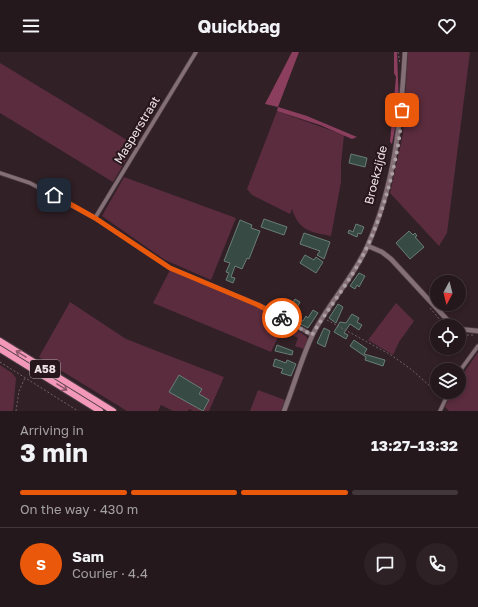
<!DOCTYPE html>
<html lang="en">
<head>
<meta charset="utf-8">
<style>
	:root { --surface:#25181c; --page:#2d2125; --text:#f1f3f6; --muted:#a3a0a3; --line:#42373b; --accent:#ea580c }
	body { margin:0; font-family:"Golos Text",sans-serif; background:var(--page); color:var(--text); height:100vh; display:flex; flex-direction:column; font-size:15px; white-space:nowrap }
	* { box-sizing:border-box; margin:0 }
	p { font-size:13px; color:var(--muted) }
	.icon { flex:none; width:22px; height:22px; fill:none; stroke:currentColor; stroke-width:2; stroke-linecap:round; stroke-linejoin:round }
	.map { position:relative; height:359px; overflow:hidden }
	.details { display:flex; flex-direction:column; background:var(--surface); flex:1 }
	.details>* { flex:none }
	.needle { width:26px; rotate:187deg }
	.fabs { position:absolute; left:430px; top:223px; display:grid; gap:8px }
	.fabs a { display:grid; place-items:center; width:36px; height:36px; border-radius:50%; background:var(--surface); box-shadow:0 2px 6px #0003,0 0 0 1px var(--line); font-size:20px }
	.pin { position:absolute; display:grid; place-items:center; width:34px; height:34px; color:#fff; margin:-17px; border-radius:8px; box-shadow:0 2px 6px #0006 }
	.courier { position:absolute; display:grid; place-items:center; width:40px; height:40px; margin:-20px; border:3px solid #ea580c; border-radius:50%; background:#fff; color:#222; box-shadow:0 1px 5px #0007 }
	.overview em { font-style:normal; font-weight:700 }
	.overview div { display:flex; flex-direction:column-reverse }
	.overview { display:flex; align-items:center; justify-content:space-between; height:68px; padding:0 20px }
	h1 { font-size:26px; font-weight:700; line-height:30px }
	.bar { display:grid; grid-template-columns:repeat(4,1fr); gap:6px 4px; align-content:center; height:48px; padding:0 20px }
	.bar i { height:5px; border-radius:3px; background:var(--line) }
	.bar .selected { background:var(--accent) }
	.bar p { grid-column:span 4 }
	.line { display:flex; align-items:center; gap:10px; padding:0 20px; border-top:1px solid var(--line) }
	.line div { flex:1 }
	.round { display:grid; place-items:center; flex:none; width:42px; height:42px; border-radius:21px; background:var(--page) }
	header { display:flex; justify-content:space-between; align-items:center; height:52px; padding:0 20px; background:var(--surface); font-size:18px; font-weight:700 }
	.map>svg:first-child { display:block }
	.green { fill:#5a2c3e }
	.forest { fill:#8b3e5d }
	.building { fill:#374a44; stroke:#697e77 }
	.lines { fill:none; stroke-linecap:round; stroke-linejoin:round }
	.minor-casing { stroke:#4c3d43; stroke-width:5 }
	.tertiary-casing { stroke:#4c3d43; stroke-width:6 }
	.motorway-casing { stroke:#4c3d43; stroke-width:8 }
	.path { stroke:#716267; stroke-width:1; stroke-dasharray:2 2; stroke-linecap:butt }
	.minor { stroke:#846f76; stroke-width:3.5 }
	.tertiary { stroke:#846f76; stroke-width:4.5 }
	.motorway { stroke:#f498b9; stroke-width:6 }
	.oneway { stroke:#8e586a }
	.done { stroke:#ac9fa3; stroke-width:4; stroke-dasharray:0 7.2 }
	.route { stroke:#ea580c; stroke-width:5 }
	.labels { text-anchor:middle; stroke-width:4; stroke-linejoin:round; paint-order:stroke }
	.shield { fill:#27171c; stroke:#b3a6aa; stroke-width:1 }
	.shield-label { font-size:11px; font-weight:bold; fill:#efe3e7 }
	.street-label { font-size:12px; fill:#efe3e7; stroke:#27171c }
</style>
</head>
<body>
<header><svg class="icon" aria-label="menu" viewBox="0 0 24 24"><path d="M4 6h16M4 12h16M4 18h16"/></svg>Quickbag<svg class="icon" aria-label="heart" viewBox="0 0 24 24"><path d="M12 20l-8-8c-3-5 5-10 8-4 3-6 11-1 8 4z"/></svg></header>
<div class="map">
<svg width="478" height="359" viewBox="0 0 478 359">
	<rect width="100%" height="100%" fill="#312026"/>
	<g class="green">
		<path d="M 408,0 L 470,0 L 447,181 L 439,194 L 390,141 L 403,82 Z"/>
		<path d="M 0,11 L 135,93 L 113,130 L 0,61 Z"/>
		<path d="M 277,59 L 344,83 L 341,112 L 341,130 L 331,184 C 311,180 299,179 292,157 L 290,162 L 252,143 L 247,137 Z"/>
		<path d="M 124,125 L 236,166 L 211,228 L 165,208 L 102,164 Z"/>
		<path d="M 170,218 L 271,261 L 306,284 L 308,288 L 304,297 L 295,294 L 298,286 L 282,277 L 271,300 L 153,251 Z"/>
		<path d="M 70,250 L 126,287 L 224,325 L 209,359 L 193,359 L 189,357 L 188,359 L 173,359 L 161,353 L 158,359 L 127,359 L 39,305 Z"/>
		<path d="M 396,251 L 414,269 L 399,290 L 393,303 L 368,288 Z"/>
		<path d="M 478,300 L 478,359 L 449,359 L 445,355 L 452,340 L 459,340 L 459,328 Z"/>
		<path d="M 0,313 L 12,321 L 16,326 L 13,359 L 0,359 Z"/>
		<path d="M 258,338 L 285,348 L 281,359 L 250,359 Z"/>
	</g>
	<g class="forest">
		<path d="M 292,0 L 299,0 L 278,55 L 307,64 L 357,85 L 352,87 L 320,73 L 277,59 L 278,55 L 265,52 Z"/>
		<path d="M 394,0 L 397,0 L 399,55 L 392,92 L 390,90 L 396,25 L 394,21 Z"/>
	</g>
	<g class="building">
		<path d="M 351,102 L 367,106 L 365,115 L 349,111 Z"/>
		<path d="M 264,167 L 287,175 L 284,183 L 261,175 Z"/>
		<path d="M 240,168 L 252,173 L 251,176 L 260,179 L 249,207 L 247,206 L 242,217 L 235,214 L 231,225 L 235,226 L 233,231 L 226,228 L 229,221 L 226,220 L 230,211 L 224,209 Z"/>
		<path d="M 356,172 L 364,175 L 361,182 L 358,181 L 357,185 L 348,181 L 349,178 L 353,180 Z"/>
		<path d="M 409,179 L 413,183 L 415,181 L 417,184 L 415,185 L 424,195 L 410,207 L 396,191 Z"/>
		<path d="M 304,181 L 330,190 L 324,207 L 317,203 L 320,199 L 300,192 Z"/>
		<path d="M 305,203 L 314,208 L 316,205 L 323,210 L 316,221 L 300,211 Z"/>
		<path d="M 359,221 L 365,224 L 359,235 L 357,233 L 355,237 L 350,234 Z"/>
		<path d="M 295,247 L 300,250 L 292,264 L 296,267 L 297,266 L 303,269 L 306,264 L 308,266 L 313,258 L 318,261 L 308,276 L 284,263 Z"/>
		<path d="M 338,252 L 343,255 L 336,271 L 329,266 Z"/>
		<path d="M 352,262 L 359,266 L 357,270 L 362,273 L 359,278 L 350,272 L 344,281 L 348,283 L 346,287 L 334,280 L 340,270 L 346,271 Z"/>
		<path d="M 324,276 L 330,279 L 325,295 L 317,291 Z"/>
		<path d="M 354,288 L 367,297 L 364,302 L 385,308 L 383,314 L 365,308 L 366,305 L 350,294 Z"/>
		<path d="M 277,293 L 293,299 L 292,303 L 275,299 Z"/>
		<path d="M 275,307 L 286,311 L 287,308 L 296,312 L 291,324 L 281,321 L 283,317 L 273,314 Z"/>
		<path d="M 179,323 L 202,337 L 199,342 L 209,348 L 203,359 L 169,340 Z"/>
	</g>
	<g class="lines">
		<defs>
			<g id="minor">
				<path d="M 0,121 L 30,131 L 95,166 L 170,216 L 268,257 L 312,283"/>
				<path d="M 95,166 L 196,0"/>
				<path d="M 459,320 L 478,294"/>
				<path d="M 440,359 L 449,340"/>
			</g>
			<g id="tertiary">
				<path d="M 368,194 L 382,200 L 391,207 L 453,274"/>
				<path d="M 459,277 L 478,279"/>
				<path d="M 284,359 C 294,334 301,307 313,282 C 328,252 353,226 367,195 C 395,133 401,67 405,0"/>
			</g>
			<g id="motorway">
				<path d="M 0,289 L 113,359"/>
				<path d="M 0,297 L 100,359"/>
			</g>
		</defs>
		<use href="#minor" class="minor-casing"/>
		<use href="#tertiary" class="tertiary-casing"/>
		<use href="#motorway" class="motorway-casing"/>
		<g class="path">
			<path d="M 398,0 L 400,12"/>
			<path d="M 430,256 L 445,274"/>
			<path d="M 327,268 L 391,303 L 412,318 L 442,345"/>
			<path d="M 459,283 L 474,283"/>
			<path d="M 0,310 L 78,359"/>
			<path d="M 16,359 L 19,339 L 25,326"/>
		</g>
		<use href="#minor" class="minor"/>
		<use href="#tertiary" class="tertiary"/>
		<use href="#motorway" class="motorway"/>
	</g>
	<defs><path id="oneway-shaft" d="M-6 0H5M1.5-3L5.5 0L1.5 3" fill="none" stroke-width="1.6" stroke-linecap="round" stroke-linejoin="round"/></defs>
	<g class="oneway">
		<use href="#oneway-shaft" transform="translate(21 302) rotate(-148)"/>
		<use href="#oneway-shaft" transform="translate(62 335) rotate(32)"/>
	</g>
	<g class="lines">
		<path class="done" d="M 282,266 L 312,283 C 327,258 346,235 360,209 C 382,169 400,104 402,58"/>
		<path class="route" d="M 54,143 L 95,166 L 170,216 L 258,253 L 282,266"/>
	</g>
	<g class="labels">
		<rect class="shield" x="30" y="308" width="30" height="18" rx="3"/>
		<g class="shield-label">
			<text x="45" y="321">A58</text>
		</g>
		<g class="street-label">
			<text transform="translate(137 78) rotate(-59)" y="4">Masperstraat</text>
			<text transform="translate(376 123) rotate(-76)" y="4">Broekzijde</text>
		</g>
	</g>
</svg>
<div class="fabs">
<a><svg class="needle" viewBox="-14 -14 28 28"><path d="M0-13l5 13h-10z" fill="#e53935"/><path d="M0 13l5-13h-10z" fill="#a3a0a3"/></svg></a>
<a><svg class="icon" aria-label="locate" viewBox="0 0 24 24"><circle cx="12" cy="12" r="6"/><path d="M12 2v4M12 18v4M2 12h4M18 12h4"/></svg></a>
<a><svg class="icon" aria-label="layers" viewBox="0 0 24 24"><path d="M12 4l9 5-9 5-9-5zM3 14l9 5 9-5"/></svg></a>
</div>
<div class="pin" style="left:402px;top:58px;background:#ea580c"><svg class="icon" aria-label="bag" viewBox="0 0 24 24"><path d="M5 8h14l-1 12H6zM9 8a3 3 0 0 1 6 0"/></svg></div>
<div class="pin" style="left:54px;top:143px;background:#1f2937"><svg class="icon" aria-label="home" viewBox="0 0 24 24"><path d="M3 11l9-7 9 7M6 9v11h12V9"/></svg></div>
<div class="courier" style="left:282px;top:266px"><svg class="icon" aria-label="bike" viewBox="0 0 24 24"><circle cx="6" cy="16" r="4"/><circle cx="18" cy="16" r="4"/><path d="M6 16l4-8h5l3 8M10 8l3 8H6M13 5h3"/></svg></div>
</div>
<section class="details">
<div class="overview"><div><h1>3 min</h1><p>Arriving in</p></div><em>13:27–13:32</em></div>
<div class="bar"><i class="selected"></i><i class="selected"></i><i class="selected"></i><i></i><p>On the way · 430 m</p></div>
<div class="line" style="height:72px"><b class="round" style="background:var(--accent);color:#fff">S</b><div><b>Sam</b><p>Courier · 4.4</p></div><a class="round"><svg class="icon" aria-label="chat" viewBox="0 0 24 24"><path d="M4 5h16v11H9l-5 4z"/></svg></a><a class="round"><svg class="icon" aria-label="phone" viewBox="0 0 24 24"><path d="M5 4h4l2 5-3 2q2 4 5 5l2-3 5 2v4C11 20 4 13 5 4z"/></svg></a></div>
</section>
</body>
</html>
